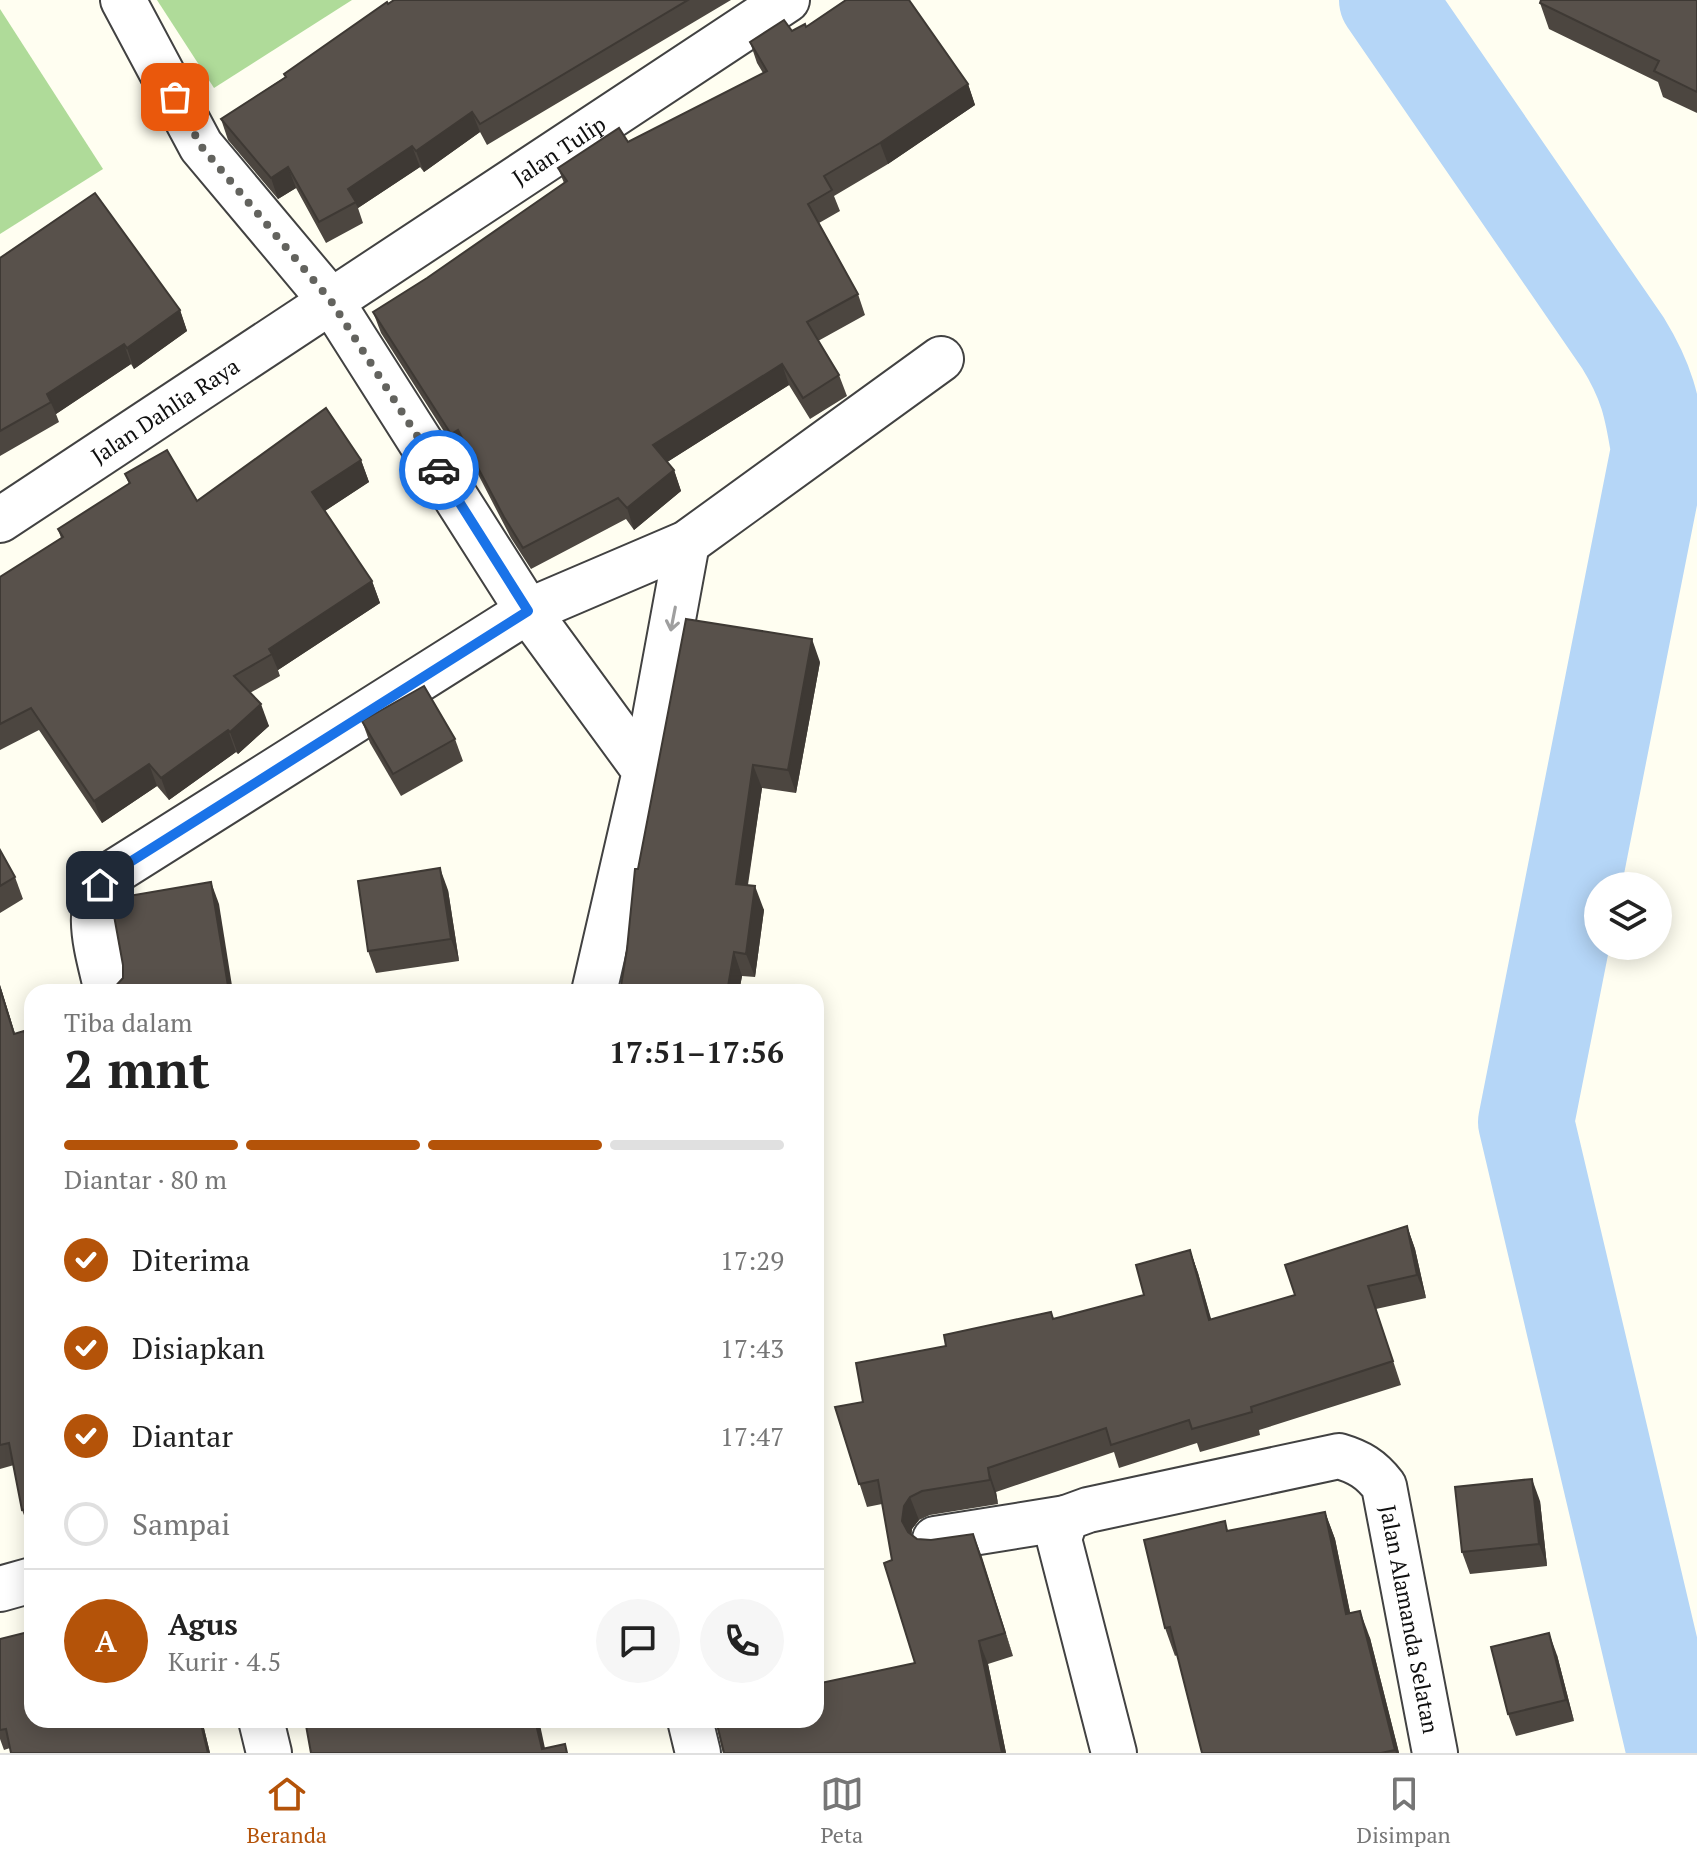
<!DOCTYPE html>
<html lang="id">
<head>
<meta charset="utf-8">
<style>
	:root { --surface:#fff; --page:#f6f6f6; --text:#222; --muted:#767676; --line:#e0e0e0; --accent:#b45309 }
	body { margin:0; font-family:"PT Serif",serif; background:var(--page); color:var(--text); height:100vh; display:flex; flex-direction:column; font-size:30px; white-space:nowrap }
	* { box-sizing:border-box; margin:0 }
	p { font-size:26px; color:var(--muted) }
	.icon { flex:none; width:44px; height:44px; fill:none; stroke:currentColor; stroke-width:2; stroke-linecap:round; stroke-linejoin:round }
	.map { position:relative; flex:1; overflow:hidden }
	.details { position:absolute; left:24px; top:984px; width:800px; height:744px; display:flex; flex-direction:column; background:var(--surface); border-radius:24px; box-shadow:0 4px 20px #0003 }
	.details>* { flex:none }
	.controls { position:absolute; left:1584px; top:872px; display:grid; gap:16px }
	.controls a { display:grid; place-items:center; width:88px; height:88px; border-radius:50%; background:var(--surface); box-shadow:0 4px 20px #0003; font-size:40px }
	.pin { position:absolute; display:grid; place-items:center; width:68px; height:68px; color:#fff; margin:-34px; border-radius:16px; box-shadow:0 4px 12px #0006 }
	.courier { position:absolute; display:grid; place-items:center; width:80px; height:80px; margin:-40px; border:6px solid #1a73e8; border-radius:50%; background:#fff; color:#222; box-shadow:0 2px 10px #0007 }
	.overview em { font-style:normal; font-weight:800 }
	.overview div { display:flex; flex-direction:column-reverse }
	.overview { display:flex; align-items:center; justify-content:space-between; height:136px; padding:0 40px }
	h1 { font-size:52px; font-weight:800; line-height:60px }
	.bar { display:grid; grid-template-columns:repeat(4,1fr); gap:12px 8px; align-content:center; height:96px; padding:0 40px }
	.bar i { height:10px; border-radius:6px; background:var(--line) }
	.bar .on { background:var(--accent) }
	.bar p { grid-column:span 4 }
	.line { display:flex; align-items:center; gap:20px; padding:0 40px; border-top:2px solid var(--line) }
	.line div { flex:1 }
	.round { display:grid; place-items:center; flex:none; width:84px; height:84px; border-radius:42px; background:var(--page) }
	ol { padding:0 40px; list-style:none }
	li { display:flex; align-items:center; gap:24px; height:88px }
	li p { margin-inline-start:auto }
	li .icon { padding:8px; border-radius:50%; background:var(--accent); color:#fff; stroke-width:4 }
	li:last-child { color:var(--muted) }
	li i { width:44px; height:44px; border:4px solid var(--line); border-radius:50% }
	.tabs { display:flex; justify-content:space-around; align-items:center; height:112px; border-top:2px solid var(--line); background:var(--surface); font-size:22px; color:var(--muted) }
	.tabs a { display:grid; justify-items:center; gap:4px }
	.tabs .on { color:var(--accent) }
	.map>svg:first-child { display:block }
	.forest { fill:#afdb99 }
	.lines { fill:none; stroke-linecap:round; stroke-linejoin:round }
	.river { stroke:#b5d6f7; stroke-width:96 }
	.street-casing { stroke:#424242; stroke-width:48 }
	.street { stroke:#fff; stroke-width:44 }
	.wall { fill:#4c4640 }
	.shaded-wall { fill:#3e3934 }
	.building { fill:#58514b; stroke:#3e3934; stroke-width:2 }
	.oneway { stroke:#9f9f9f }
	.done { stroke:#63635e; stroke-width:8; stroke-dasharray:0 14.4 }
	.route { stroke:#1a73e8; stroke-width:10 }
	.labels { text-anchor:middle; stroke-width:8; stroke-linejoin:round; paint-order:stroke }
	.street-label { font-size:22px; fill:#0f0f0f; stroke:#fff }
</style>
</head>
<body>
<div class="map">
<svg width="1697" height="1753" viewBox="0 0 1697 1753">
	<rect width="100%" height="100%" fill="#fffef1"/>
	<g class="forest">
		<path d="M 157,0 L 352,0 L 214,88 Z"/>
		<path d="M 0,9 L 103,169 L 0,234 Z"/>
	</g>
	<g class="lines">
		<path class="river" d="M 1387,0 L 1623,343 C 1647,382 1652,406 1659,450 L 1526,1122 L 1675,1753"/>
		<defs>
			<g id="street">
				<path d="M 123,0 L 201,146 L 331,301 L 528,611 L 645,771 L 594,992"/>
				<path id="s1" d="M 0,520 L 787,0"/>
				<path d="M 645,771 L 687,543"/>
				<path d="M 107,992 C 99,954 80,905 111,874 L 528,611 L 687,543 L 941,359"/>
				<path d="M 935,1539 L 1066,1518"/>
				<path d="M 0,1589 L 32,1580"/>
				<path d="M 261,1720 L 269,1753"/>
				<path d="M 690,1720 L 698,1753"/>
				<path id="s2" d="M 1114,1753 L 1059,1539 L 1066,1518 L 1088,1510 L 1339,1456 C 1359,1462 1371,1469 1384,1486 L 1435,1753"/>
			</g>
		</defs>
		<use href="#street" class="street-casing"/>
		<use href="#street" class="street"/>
	</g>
	<g class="wall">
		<path d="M 394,0 L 731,0 L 487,145 L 480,132 L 424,172 L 420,167 L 358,208 L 363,223 L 326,243 L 296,188 L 278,199 L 228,140 L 221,119 L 285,77 L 284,74 Z"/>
		<path d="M 1697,0 L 1697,113 L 1663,97 L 1658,82 L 1549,29 L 1540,3 Z"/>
		<path d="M 806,27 L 968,84 L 975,105 L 888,164 L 834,196 L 840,211 L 819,223 L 858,294 L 865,315 L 818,341 L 839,375 L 847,396 L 810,419 L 789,385 L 667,462 L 674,470 L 681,491 L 634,530 L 626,519 L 531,569 L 511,538 L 466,451 L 459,455 L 381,333 L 373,312 L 427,278 L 564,183 L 558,168 L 628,142 L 763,73 L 757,63 L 750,42 Z"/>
		<path d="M 0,258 L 180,310 L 187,331 L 134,369 L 131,364 L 56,414 L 59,422 L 0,456 Z"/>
		<path d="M 361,460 L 369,482 L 325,511 L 372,581 L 380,603 L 278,670 L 280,676 L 250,693 L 269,726 L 238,754 L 236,752 L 169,800 L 157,786 L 102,823 L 39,730 L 0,750 L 0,577 L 61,538 L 58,529 L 129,484 L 125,474 L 197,501 Z"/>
		<path d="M 820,662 L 796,793 L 762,788 L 748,885 L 764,910 L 755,977 L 742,976 L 739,992 L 620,992 L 638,869 Z"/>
		<path d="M 362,721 L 455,739 L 463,761 L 401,796 L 370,743 Z"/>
		<path d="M 0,850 L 15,877 L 23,899 L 0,913 Z"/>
		<path d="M 448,890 L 459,961 L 376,973 L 368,951 Z"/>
		<path d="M 0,985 L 15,1034 L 32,1052 L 32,1531 L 30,1531 L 22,1510 L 14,1465 L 0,1469 Z"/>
		<path d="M 1407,1226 L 1415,1249 L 1426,1298 L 1376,1309 L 1401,1385 L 1259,1430 L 1260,1435 L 1200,1452 L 1197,1443 L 1119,1468 L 1114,1452 L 996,1492 L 998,1504 L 930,1515 L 919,1520 L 912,1529 L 911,1535 L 917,1539 L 931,1540 L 973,1534 L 1013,1656 L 988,1664 L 1006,1753 L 723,1753 L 715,1720 L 816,1720 L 816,1670 L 819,1684 L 915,1663 L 884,1563 L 892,1560 L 882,1504 L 867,1507 L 835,1407 L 863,1402 L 856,1363 L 946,1346 L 944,1335 L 1051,1312 L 1053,1319 L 1144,1295 L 1136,1265 L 1190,1250 L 1198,1273 L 1211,1320 L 1295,1295 L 1285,1265 Z"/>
		<path d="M 1540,1501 L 1547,1566 L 1470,1574 L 1462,1552 Z"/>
		<path d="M 1325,1512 L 1335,1539 L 1350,1613 L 1370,1638 L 1399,1753 L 1202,1753 L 1177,1655 L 1175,1656 L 1165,1628 L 1228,1531 Z"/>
		<path d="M 0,1639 L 32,1720 L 202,1720 L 210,1753 L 11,1753 L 10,1748 L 4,1750 L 0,1739 Z"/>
		<path d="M 1557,1655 L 1574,1721 L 1516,1736 L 1508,1714 Z"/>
	</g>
	<g class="shaded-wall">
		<path d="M 968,84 L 975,105 L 888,164 L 880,143 Z"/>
		<path d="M 472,112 L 480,132 L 424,172 L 416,151 Z"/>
		<path d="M 412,146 L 420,167 L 358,208 L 348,189 Z"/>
		<path d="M 288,167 L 296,188 L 278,199 L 271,178 Z"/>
		<path d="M 180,310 L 187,331 L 134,369 L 127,348 Z"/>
		<path d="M 124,344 L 131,364 L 56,414 L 47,394 Z"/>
		<path d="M 782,364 L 789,385 L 661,466 L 653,445 Z"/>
		<path d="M 458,430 L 466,451 L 459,455 L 451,434 Z"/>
		<path d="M 361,460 L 369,482 L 320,514 L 312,492 Z"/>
		<path d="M 674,470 L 681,491 L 634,530 L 627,508 Z"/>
		<path d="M 372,581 L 380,603 L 278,670 L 269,649 Z"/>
		<path d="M 812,639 L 820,662 L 796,793 L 788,770 Z"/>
		<path d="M 261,704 L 269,726 L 238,754 L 230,732 Z"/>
		<path d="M 228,730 L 236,752 L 169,800 L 161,778 Z"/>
		<path d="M 149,764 L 157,786 L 102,823 L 94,801 Z"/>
		<path d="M 753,765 L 762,788 L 744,907 L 736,884 Z"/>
		<path d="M 440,868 L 448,890 L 459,961 L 451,939 Z"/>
		<path d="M 211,882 L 219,904 L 233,992 L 229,992 Z"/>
		<path d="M 755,886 L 764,910 L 755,977 L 746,954 Z"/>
		<path d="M 734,952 L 742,976 L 739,992 L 727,992 Z"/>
		<path d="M 0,985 L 22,1056 L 0,989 Z"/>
		<path d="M 1407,1226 L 1415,1249 L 1426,1298 L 1417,1275 Z"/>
		<path d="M 1190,1250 L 1198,1273 L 1218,1343 L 1209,1320 Z"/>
		<path d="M 988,1468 L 996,1492 L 998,1504 L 990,1480 Z"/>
		<path d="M 1532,1479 L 1540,1501 L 1547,1566 L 1539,1544 Z"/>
		<path d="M 910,1497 L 919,1520 L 912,1529 L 911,1544 L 902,1521 L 904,1506 Z"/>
		<path d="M 1325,1512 L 1335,1539 L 1356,1641 L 1346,1614 Z"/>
		<path d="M 973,1534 L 982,1557 L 1013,1656 L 1005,1633 Z"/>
		<path d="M 1360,1611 L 1370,1638 L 1399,1753 L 1396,1753 L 1395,1750 Z"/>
		<path d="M 1549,1633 L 1557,1655 L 1574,1721 L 1566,1700 Z"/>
		<path d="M 979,1641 L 988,1664 L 1006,1753 L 1002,1753 Z"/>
		<path d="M 200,1720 L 202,1720 L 210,1753 L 208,1753 Z"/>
		<path d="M 535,1720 L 539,1720 L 546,1753 L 543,1753 Z"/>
	</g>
	<g class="building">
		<path d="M 394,0 L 688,0 L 480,124 L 472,112 L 416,151 L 412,146 L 348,189 L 356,202 L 319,222 L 288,167 L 271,178 L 221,119 L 286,77 L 284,74 L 387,2 L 388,4 Z"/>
		<path d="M 846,0 L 909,0 L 968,84 L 880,143 L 824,176 L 832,190 L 808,204 L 858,294 L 807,322 L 839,375 L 803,398 L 782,364 L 653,445 L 674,470 L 627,508 L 618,498 L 523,548 L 504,517 L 458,430 L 451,434 L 373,312 L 427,278 L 567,181 L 558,168 L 619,128 L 628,142 L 767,71 L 750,42 L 784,20 L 792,31 L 805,24 L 806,27 Z"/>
		<path d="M 1541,0 L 1697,0 L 1697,92 L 1654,71 L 1659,61 L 1540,3 Z"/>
		<path d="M 95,193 L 180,310 L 127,348 L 124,344 L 47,394 L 51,402 L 0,431 L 0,258 Z"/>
		<path d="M 326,408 L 361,460 L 312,492 L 372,581 L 269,649 L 272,654 L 234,676 L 261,704 L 230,732 L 228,730 L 161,778 L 149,764 L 94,801 L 31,708 L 0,724 L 0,577 L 63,537 L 58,529 L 130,483 L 125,474 L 167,450 L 197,501 Z"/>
		<path d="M 686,619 L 812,639 L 788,770 L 753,765 L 736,884 L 755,886 L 746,954 L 734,952 L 727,992 L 620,992 L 627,949 L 635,869 L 638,869 Z"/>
		<path d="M 424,686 L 455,739 L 393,774 L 362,721 Z"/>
		<path d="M 0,850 L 15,877 L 0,886 Z"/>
		<path d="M 440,868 L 451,939 L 368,951 L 358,881 Z"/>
		<path d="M 211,882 L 229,992 L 113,992 L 112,990 L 123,978 L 123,965 L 111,899 Z"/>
		<path d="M 0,989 L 14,1034 L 24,1031 L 32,1057 L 32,1508 L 22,1510 L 9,1443 L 0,1445 Z"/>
		<path d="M 1407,1226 L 1417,1275 L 1368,1286 L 1393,1361 L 1251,1407 L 1252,1412 L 1192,1429 L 1189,1420 L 1111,1445 L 1106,1428 L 988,1468 L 990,1480 L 922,1491 L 910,1497 L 904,1506 L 902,1521 L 908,1532 L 917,1539 L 931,1540 L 973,1534 L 1005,1633 L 979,1641 L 1002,1753 L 724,1753 L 716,1720 L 816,1720 L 816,1684 L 915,1663 L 884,1563 L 892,1560 L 878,1480 L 859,1484 L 835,1407 L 863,1402 L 856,1363 L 946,1346 L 944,1335 L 1051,1312 L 1053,1319 L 1144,1295 L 1136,1265 L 1190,1250 L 1209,1320 L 1295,1295 L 1285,1265 Z"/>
		<path d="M 1532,1479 L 1539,1544 L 1462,1552 L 1455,1487 Z"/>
		<path d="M 1325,1512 L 1346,1614 L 1360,1611 L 1395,1750 L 1381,1753 L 1202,1753 L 1170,1627 L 1165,1628 L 1144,1540 L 1225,1521 L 1227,1531 Z"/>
		<path d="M 32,1631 L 32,1720 L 200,1720 L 208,1753 L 11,1753 L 6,1729 L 0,1730 L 0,1639 Z"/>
		<path d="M 1549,1633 L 1566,1700 L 1508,1714 L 1491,1647 Z"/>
		<path d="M 305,1720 L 535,1720 L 542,1749 L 565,1744 L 567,1753 L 311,1753 Z"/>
	</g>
	<defs><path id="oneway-shaft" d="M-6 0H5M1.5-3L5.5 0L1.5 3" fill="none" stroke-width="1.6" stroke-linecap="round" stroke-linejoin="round" transform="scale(2)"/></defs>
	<use class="oneway" href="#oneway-shaft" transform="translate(673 619) rotate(101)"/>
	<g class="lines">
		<path class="done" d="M 175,97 L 201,146 L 331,301 L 439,470"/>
		<path class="route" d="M 100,885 L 111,874 L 528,611 L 439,470"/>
	</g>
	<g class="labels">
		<g class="street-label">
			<text dy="8" stroke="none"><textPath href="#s1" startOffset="670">Jalan Tulip</textPath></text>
			<text dy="8" stroke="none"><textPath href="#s1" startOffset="198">Jalan Dahlia Raya</textPath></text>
			<text dy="8" stroke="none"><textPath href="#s2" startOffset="714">Jalan Alamanda Selatan</textPath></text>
		</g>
	</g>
</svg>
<div class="controls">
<a><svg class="icon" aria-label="layers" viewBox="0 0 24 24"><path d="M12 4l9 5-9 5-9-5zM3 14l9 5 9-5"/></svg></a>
</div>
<div class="pin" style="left:175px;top:97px;background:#ea580c"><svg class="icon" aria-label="bag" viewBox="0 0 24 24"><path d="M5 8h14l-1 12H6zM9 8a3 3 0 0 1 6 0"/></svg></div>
<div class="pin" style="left:100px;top:885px;background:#1f2937"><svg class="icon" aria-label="home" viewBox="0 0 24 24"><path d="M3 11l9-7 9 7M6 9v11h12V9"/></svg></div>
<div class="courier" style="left:439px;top:470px"><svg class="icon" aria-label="car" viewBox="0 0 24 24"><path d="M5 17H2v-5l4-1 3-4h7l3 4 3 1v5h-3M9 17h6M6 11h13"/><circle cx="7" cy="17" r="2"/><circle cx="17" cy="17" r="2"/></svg></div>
<section class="details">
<div class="overview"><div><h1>2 mnt</h1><p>Tiba dalam</p></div><em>17:51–17:56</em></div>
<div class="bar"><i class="on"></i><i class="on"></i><i class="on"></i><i></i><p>Diantar · 80 m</p></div>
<ol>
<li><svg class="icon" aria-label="check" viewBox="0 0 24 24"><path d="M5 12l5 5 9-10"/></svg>Diterima<p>17:29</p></li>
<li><svg class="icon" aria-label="check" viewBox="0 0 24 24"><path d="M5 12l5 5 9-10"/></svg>Disiapkan<p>17:43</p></li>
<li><svg class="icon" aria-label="check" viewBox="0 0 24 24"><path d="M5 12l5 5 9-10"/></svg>Diantar<p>17:47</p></li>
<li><i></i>Sampai</li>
</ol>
<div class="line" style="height:144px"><b class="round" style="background:var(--accent);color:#fff">A</b><div><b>Agus</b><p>Kurir · 4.5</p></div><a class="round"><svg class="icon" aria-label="chat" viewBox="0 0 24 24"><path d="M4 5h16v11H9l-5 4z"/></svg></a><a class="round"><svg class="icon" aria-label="phone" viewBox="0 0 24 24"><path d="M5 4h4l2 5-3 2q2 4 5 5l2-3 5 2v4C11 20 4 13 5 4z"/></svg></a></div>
</section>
</div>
<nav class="tabs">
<a class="on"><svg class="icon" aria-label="home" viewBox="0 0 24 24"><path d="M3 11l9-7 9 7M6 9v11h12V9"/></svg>Beranda</a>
<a><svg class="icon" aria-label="map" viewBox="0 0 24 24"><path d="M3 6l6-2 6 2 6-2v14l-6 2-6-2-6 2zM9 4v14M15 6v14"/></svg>Peta</a>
<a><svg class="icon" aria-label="saved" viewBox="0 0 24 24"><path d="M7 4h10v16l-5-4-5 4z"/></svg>Disimpan</a>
</nav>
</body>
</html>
